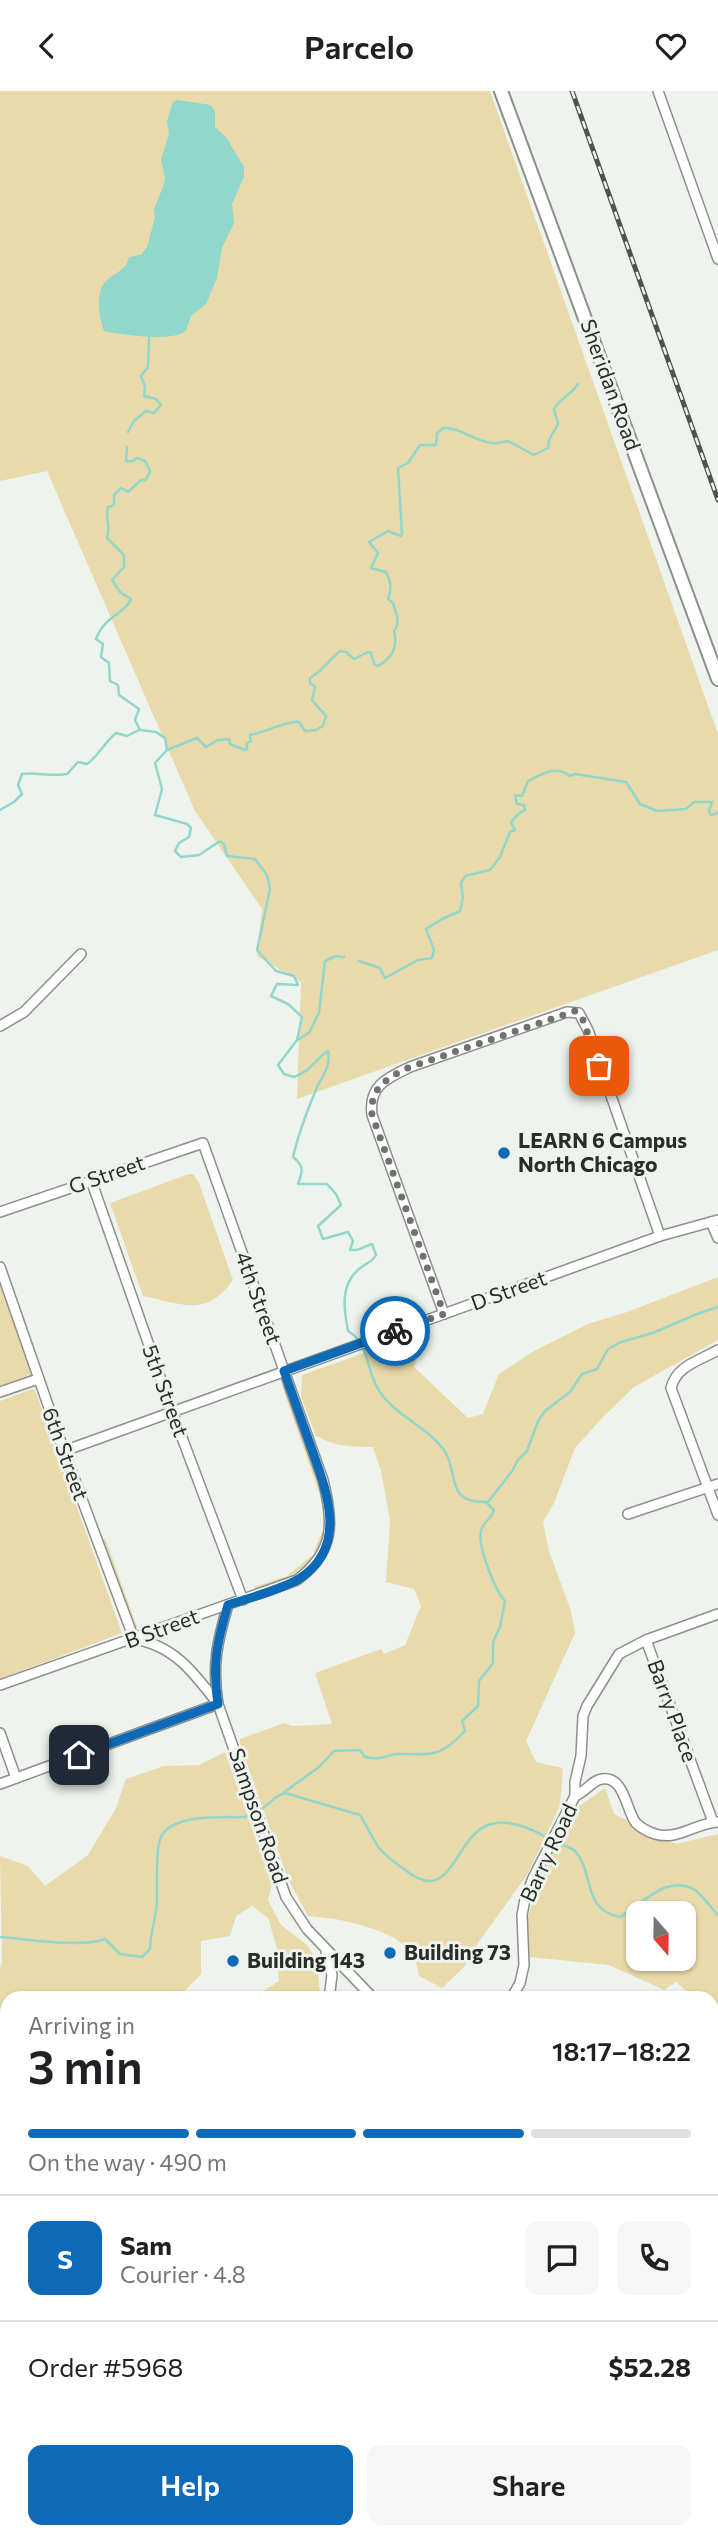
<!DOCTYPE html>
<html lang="en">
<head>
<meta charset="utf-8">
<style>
	:root { --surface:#fff; --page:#f6f6f6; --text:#202124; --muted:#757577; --line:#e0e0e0; --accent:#0e6ab7 }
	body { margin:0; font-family:Commissioner,sans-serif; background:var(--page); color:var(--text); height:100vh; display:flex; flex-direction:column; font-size:26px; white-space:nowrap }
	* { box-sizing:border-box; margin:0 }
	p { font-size:23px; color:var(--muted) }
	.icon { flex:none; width:38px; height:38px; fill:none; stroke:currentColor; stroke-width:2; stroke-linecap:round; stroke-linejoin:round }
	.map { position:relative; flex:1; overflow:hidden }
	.details { position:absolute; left:0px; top:1900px; width:719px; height:548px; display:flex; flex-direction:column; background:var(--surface); border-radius:21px 21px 0 0; box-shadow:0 2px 5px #0004 }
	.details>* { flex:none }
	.needle { width:46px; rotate:160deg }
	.controls { position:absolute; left:626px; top:1810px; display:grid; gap:14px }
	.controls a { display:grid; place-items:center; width:70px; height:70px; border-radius:14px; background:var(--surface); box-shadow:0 2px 5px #0004; font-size:35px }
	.pin { position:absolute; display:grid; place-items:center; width:60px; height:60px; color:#fff; margin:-30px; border-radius:14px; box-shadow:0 4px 10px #0006 }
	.courier { position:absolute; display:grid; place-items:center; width:70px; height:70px; margin:-35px; border:5px solid #0e6ab7; border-radius:50%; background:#fff; color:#222; box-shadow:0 2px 9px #0007 }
	.head em { font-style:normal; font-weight:600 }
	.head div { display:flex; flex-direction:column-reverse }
	.head { display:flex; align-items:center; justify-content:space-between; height:119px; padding:0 28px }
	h1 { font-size:46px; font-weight:600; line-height:52px }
	.bar { display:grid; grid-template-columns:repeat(4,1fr); gap:10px 7px; align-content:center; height:84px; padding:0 28px }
	.bar i { height:9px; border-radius:5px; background:var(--line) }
	.bar .current { background:var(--accent) }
	.bar p { grid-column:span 4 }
	.line { display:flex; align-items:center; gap:18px; padding:0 28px; border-top:2px solid var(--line) }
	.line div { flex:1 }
	.round { display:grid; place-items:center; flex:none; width:74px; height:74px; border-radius:14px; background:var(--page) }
	.primary-button { display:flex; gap:14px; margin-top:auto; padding:14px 28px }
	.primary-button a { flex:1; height:80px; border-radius:14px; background:var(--accent); color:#fff; font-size:28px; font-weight:600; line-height:80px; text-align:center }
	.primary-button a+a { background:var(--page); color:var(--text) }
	header { display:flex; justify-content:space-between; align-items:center; height:91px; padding:0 28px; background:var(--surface); font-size:32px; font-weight:600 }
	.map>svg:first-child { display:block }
	.green { fill:#e9daab; fill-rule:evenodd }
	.water { fill:#92d7cc }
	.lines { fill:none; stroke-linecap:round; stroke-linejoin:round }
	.stream { stroke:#92d7cc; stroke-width:2.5 }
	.street-casing { stroke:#8c908b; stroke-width:12 }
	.secondary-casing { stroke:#8c908b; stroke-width:16 }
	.street { stroke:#fff; stroke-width:9 }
	.secondary { stroke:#fff; stroke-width:12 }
	.rail-casing { stroke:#4f524f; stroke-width:5 }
	.rail { stroke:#eef3ed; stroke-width:2.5; stroke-dasharray:8; stroke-linecap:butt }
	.done { stroke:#6f726e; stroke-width:7; stroke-dasharray:0 12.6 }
	.route { stroke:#0e6ab7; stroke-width:9 }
	.poi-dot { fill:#0e6ab7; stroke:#eef3ed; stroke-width:2.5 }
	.labels { text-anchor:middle; stroke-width:6; stroke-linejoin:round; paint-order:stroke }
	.street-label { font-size:21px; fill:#2a2c2a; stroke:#eef3ed }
	.poi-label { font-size:21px; font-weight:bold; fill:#2a2c2a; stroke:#eef3ed; text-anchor:start }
</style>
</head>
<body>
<header><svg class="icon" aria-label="back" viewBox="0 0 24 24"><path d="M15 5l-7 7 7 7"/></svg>Parcelo<svg class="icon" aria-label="heart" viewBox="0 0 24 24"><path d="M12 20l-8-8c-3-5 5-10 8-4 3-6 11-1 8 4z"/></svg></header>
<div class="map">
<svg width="718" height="2447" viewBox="0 0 718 2447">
	<rect width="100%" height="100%" fill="#eef3ed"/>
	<g class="green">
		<path d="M 0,0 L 490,0 L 718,643 L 718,859 L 297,1008 L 301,891 L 257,865 L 262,818 L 195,720 L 47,380 L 0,390 Z"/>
		<path d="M 189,1083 L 193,1083 L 199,1092 L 233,1189 C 206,1227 183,1213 143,1205 L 110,1112 Z"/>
		<path d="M 718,1186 L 718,1249 L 634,1296 L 602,1327 L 575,1357 L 554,1412 L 543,1431 L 549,1460 L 571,1520 L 575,1542 L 526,1650 L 536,1671 L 563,1677 L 560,1715 L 527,1784 L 478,1852 L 465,1875 L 442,1897 L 419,1885 C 418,1880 417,1873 415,1869 C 403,1838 338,1827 308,1825 L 288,1788 L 240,1653 L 240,1648 L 284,1632 L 292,1635 L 332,1633 L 315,1582 L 381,1558 L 384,1563 L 405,1554 L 421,1515 L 414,1498 L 386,1491 L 390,1430 L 381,1380 L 373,1356 C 351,1356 335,1355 316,1345 L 301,1306 L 302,1284 L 407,1247 L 421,1257 L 414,1276 L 468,1327 L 483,1323 L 499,1283 L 534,1260 L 588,1233 L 627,1221 Z"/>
		<path d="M 0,1192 L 33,1283 L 0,1295 Z"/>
		<path d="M 284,1294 C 296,1324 328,1396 328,1425 C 328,1438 323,1452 317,1462 L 314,1460 L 323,1439 L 325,1419 L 282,1295 Z"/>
		<path d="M 32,1298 L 35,1299 L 122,1542 L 0,1588 L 0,1310 Z"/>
		<path d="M 105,1447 L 137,1536 L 135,1537 L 103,1448 Z"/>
		<path d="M 311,1465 L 313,1467 L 288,1488 L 256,1500 L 254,1496 L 287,1485 Z"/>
		<path d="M 225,1661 L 272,1793 L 268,1809 L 281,1834 L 307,1854 L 317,1870 L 320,1904 L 313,1907 L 252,1907 L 279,1890 L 277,1857 L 268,1827 L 252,1815 L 236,1825 L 230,1845 L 201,1850 L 201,1883 L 178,1907 L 7,1908 L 7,1939 L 0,1941 L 0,1877 L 2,1871 L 0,1765 L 28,1775 L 45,1795 L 88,1764 L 116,1717 L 126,1688 L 164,1675 L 199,1674 Z"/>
		<path d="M 605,1697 L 614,1723 L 676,1753 L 718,1743 L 718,1931 L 712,1925 L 712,1908 L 694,1907 L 676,1891 L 664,1899 L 609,1874 L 530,1866 L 527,1829 L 539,1790 L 572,1720 ZM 639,1822 L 684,1822 L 684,1867 L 639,1867 Z"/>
		<path d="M 7,2170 L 7,2264 L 0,2244 L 0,2173 Z"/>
	</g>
	<path class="water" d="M 177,9 L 211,14 L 215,21 L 215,36 L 226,46 L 244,76 L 244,86 L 232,113 L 234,132 L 222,157 L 217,187 L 206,213 L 191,225 L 186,240 C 171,251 127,244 108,241 L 104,240 C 99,227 95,200 106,190 C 115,181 126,180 129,166 L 141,164 L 147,156 L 155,126 L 154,118 L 163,96 L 165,87 L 161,69 L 169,43 L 167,30 L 173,11 Z"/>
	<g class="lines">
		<g class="stream">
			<path d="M 128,341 L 134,330 L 146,320 L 154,322 L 161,314 L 156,308 L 144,305 L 145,296 L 141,285 L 148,276 L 149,245"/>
			<path d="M 127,356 L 126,370 L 133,370 L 137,367 L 145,370 L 150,380 L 146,389 L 141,389 L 128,401 L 121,397 L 114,404 L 114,414 L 108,416 C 105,427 111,433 107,447 L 124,464 L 124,476 L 112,489 L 120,501 L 131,508 C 124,524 105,524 96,548 L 103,553 L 101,566 L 109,572 L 110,590 L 118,594 L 119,604 L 139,618 L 135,629 L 140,639 L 156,641 L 165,647 L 167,659"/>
			<path d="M 0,719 L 14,711 L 22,703 L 18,694 L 22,683 C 38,681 48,686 67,683 L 78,671 L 87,673 C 99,664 104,652 116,642 L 127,645 L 139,639"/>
			<path d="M 359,870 L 380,877 L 385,887 L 418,869 L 432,867 L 434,859 L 426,838 L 442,828 L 460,820 L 463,807 L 461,792 L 465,785 L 490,779 L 500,766 L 510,741 L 515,739 L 511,732 C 513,727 520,721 525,719 L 524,714 L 517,713 L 515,704 L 522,705 L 528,690 C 542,683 556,674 570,685 L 575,683 L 626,691 L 640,713 L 657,720 L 686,718 L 694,711 L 712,711 L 709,720 L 711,724 L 718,722"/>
			<path d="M 297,949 L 302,926 L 288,913 L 271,905 L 277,893 L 298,894 L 294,885 L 276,880 L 257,859 L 270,798 L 267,784 L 255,768 L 227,765 L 224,753 L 220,750 L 199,764 L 181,766 L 175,760 L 179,752 L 189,746 L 191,737 L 187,733 L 155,724 L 162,698 L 155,672 L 167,659 L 197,647 L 206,656 L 218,649 L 229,648 L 230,653 L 245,659 L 247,658 L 247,652 L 251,650 L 250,644 C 263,642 289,629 299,631 L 305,640 L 316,639 L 323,635 L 326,625 L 312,609 L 315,596 L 310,592 L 310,587 C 323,579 329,569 340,560 L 346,561 L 354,568 L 368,561 L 371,562 L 374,573 L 378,575 C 393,566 398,556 394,540 C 401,531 396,522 393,512 L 388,508 C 392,497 391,491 386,481 L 371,477 L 378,462 L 369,451 L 388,440 L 401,445 L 402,443 L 398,377 L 408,372 L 420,354 L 436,354 L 437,342 L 443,337 C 460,336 474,350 491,352 C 497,353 501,351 508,350 L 534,364 L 548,357 L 549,349 L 558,333 L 554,318 C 560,307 571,304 578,293"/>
			<path d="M 488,1411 L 513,1379 L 517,1370 L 527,1360 L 538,1330 L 545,1320 L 570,1301 L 582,1283 L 597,1278 L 608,1258 L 621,1251 L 653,1242 L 697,1223 L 718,1216"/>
			<path d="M 283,1702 L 319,1676 L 334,1660 L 360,1659 L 365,1666 C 381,1670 385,1664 398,1663 C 432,1663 440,1667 465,1640 L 462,1630 L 478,1615 L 479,1590 L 493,1572 L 493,1551 L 500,1536 L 505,1510 C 495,1499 475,1451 482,1437 C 485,1430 492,1427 494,1419 L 486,1411 C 444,1412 460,1383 444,1359 C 426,1334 392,1324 377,1296 C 366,1277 369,1252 348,1240 C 344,1219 340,1194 358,1179 C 365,1172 371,1173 376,1164 L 372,1153 L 357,1159 L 350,1159 L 353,1150 L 348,1141 L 323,1148 L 318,1135 L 341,1114 L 336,1103 L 327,1093 L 298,1093 C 303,1080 304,1075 293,1066 C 298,1044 306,1023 315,1001 C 321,985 331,979 328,960 C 314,969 311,980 294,986 L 284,983 L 278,974 L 297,949 L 309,942 L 319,922 L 325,870 L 336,865 L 344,866"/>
			<path d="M 258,1720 C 270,1714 273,1705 285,1702 L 360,1724 C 367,1735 372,1747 379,1757 C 386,1765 395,1772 404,1778 C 452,1818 453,1747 488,1734 C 509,1727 531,1737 549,1748"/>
			<path d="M 555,1751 C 561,1755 570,1755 575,1760 C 595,1782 581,1818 620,1826 C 642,1814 666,1782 695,1799 C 703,1805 711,1817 718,1824"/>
			<path d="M 0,1846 C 28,1848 81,1857 105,1848 L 120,1863 L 142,1866 L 150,1858 C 150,1840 158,1823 157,1805 C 157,1788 156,1769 159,1752 C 165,1721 222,1727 245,1726 L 252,1723"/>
		</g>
		<defs>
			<g id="street">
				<path d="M 658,0 L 718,168"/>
				<path d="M 0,935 L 24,921 L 81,863"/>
				<path d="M 91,1089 L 172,1320 L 243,1509"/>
				<path d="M 0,1121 L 203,1052 L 323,1389 C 334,1432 335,1460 297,1489 L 0,1594"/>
				<path d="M 711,1131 L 718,1147"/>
				<path d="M 0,1176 L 64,1360 L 134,1548 C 174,1554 195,1583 218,1613 L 0,1693"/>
				<path d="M 444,1223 L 372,1024 C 368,995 387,987 410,976 L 567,921 L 579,922 L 588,939 L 660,1145"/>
				<path d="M 718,1259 C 699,1270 677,1274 671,1297 L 718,1424"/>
				<path d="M 0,1301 L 38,1288"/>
				<path d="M 64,1360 L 660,1145 L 718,1129"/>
				<path d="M 628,1423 L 718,1393"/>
				<path d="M 228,1514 C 217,1551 212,1575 218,1613 L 286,1806 L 307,1838 L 374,1908"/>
				<path d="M 646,1549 L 713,1731"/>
				<path d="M 0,1642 L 16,1687"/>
				<path d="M 575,1705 C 586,1701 592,1689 602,1688 C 625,1685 626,1720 636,1732 C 641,1737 649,1741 655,1743 C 677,1750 696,1732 718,1731"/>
				<path d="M 326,1861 L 332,1884 L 329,1908"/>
				<path d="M 511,1908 L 520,1892 L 524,1874 L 522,1824 L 525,1808 L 533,1787 L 575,1705 L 575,1691 L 581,1665 L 583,1625 L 587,1615 L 619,1563 L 646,1549 L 718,1523"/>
				<path d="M 712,1945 L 718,1952"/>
				<path d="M 0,1977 L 7,1985"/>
				<path d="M 712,2028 L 718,2025"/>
				<path d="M 714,2135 L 718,2154"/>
				<path d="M 0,2167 L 7,2165"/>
				<path d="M 712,2174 L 718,2156"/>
				<path d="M 712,2199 L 716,2218 L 712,2219"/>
				<path d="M 712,2232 L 718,2248"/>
				<path d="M 0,2269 L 7,2287"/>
				<path d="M 712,2278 L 718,2276"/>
				<path d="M 0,2397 L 7,2394"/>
				<path d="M 712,2404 L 718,2402"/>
				<path d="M 63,2441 L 65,2447"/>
				<path d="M 199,2441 L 201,2447"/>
				<path d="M 405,2441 L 407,2447"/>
				<path d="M 617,2441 L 619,2447"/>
				<path d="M 592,2447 L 608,2441"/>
			</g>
			<path id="secondary" d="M 501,0 L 718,588"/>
		</defs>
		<use href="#street" class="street-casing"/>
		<use href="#secondary" class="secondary-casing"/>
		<use href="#street" class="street"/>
		<use href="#secondary" class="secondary"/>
		<defs>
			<path id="rail" d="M 572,0 L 718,409"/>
		</defs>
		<use href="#rail" class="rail-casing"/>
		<use href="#rail" class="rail"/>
	</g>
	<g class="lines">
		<path class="done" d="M 395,1240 L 444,1223 L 372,1024 C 369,997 388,986 410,976 L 575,920 L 582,926 L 599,975"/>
		<path class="route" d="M 79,1664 L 218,1613 C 212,1574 217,1551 228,1514 C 249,1507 280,1499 299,1488 C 349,1456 327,1401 311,1356 C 302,1331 293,1305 284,1280 L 395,1240"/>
	</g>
	<g class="poi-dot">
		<circle cx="504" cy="1062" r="7"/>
		<circle cx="390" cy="1862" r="7"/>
		<circle cx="233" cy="1870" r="7"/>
	</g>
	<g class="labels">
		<g class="street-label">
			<text transform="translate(610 294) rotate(70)" y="7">Sheridan Road</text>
			<text transform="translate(107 1084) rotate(-19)" y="7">G Street</text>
			<text transform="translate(509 1200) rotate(-20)" y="7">D Street</text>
			<text transform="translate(258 1207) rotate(70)" y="7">4th Street</text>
			<text transform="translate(165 1300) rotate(70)" y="7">5th Street</text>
			<text transform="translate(65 1363) rotate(70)" y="7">6th Street</text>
			<text transform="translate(162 1538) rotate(-20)" y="7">B Street</text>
			<text transform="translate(672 1620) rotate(70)" y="7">Barry Place</text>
			<text transform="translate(258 1725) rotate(71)" y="7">Sampson Road</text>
			<text transform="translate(549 1762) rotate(-65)" y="7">Barry Road</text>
		</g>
		<g class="poi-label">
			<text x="518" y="1057">LEARN 6 Campus<tspan x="518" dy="24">North Chicago</tspan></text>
			<text x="404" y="1869">Building 73</text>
			<text x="247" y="1877">Building 143</text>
		</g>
	</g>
</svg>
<div class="controls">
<a><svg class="needle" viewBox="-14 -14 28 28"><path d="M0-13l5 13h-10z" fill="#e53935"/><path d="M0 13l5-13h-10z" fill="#757577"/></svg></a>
</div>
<div class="pin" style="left:599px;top:975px;background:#ea580c"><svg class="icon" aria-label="bag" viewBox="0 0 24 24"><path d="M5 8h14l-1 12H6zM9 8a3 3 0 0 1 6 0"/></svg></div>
<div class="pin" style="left:79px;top:1664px;background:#1f2937"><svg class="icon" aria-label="home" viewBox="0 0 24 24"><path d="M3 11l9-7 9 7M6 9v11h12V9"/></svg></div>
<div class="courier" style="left:395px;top:1240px"><svg class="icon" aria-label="bike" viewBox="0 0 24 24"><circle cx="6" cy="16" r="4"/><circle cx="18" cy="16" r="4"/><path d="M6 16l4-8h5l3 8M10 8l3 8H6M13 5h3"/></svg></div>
<section class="details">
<div class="head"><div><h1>3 min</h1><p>Arriving in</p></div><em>18:17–18:22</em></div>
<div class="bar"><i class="current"></i><i class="current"></i><i class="current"></i><i></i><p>On the way · 490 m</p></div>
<div class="line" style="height:126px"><b class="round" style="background:var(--accent);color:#fff">S</b><div><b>Sam</b><p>Courier · 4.8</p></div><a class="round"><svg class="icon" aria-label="chat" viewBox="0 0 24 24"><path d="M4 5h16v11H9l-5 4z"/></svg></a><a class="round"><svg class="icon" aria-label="phone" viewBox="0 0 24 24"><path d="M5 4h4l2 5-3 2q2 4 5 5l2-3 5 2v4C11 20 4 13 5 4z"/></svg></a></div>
<div class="line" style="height:91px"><div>Order #5968</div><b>$52.28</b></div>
<div class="primary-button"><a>Help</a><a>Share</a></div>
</section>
</div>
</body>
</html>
